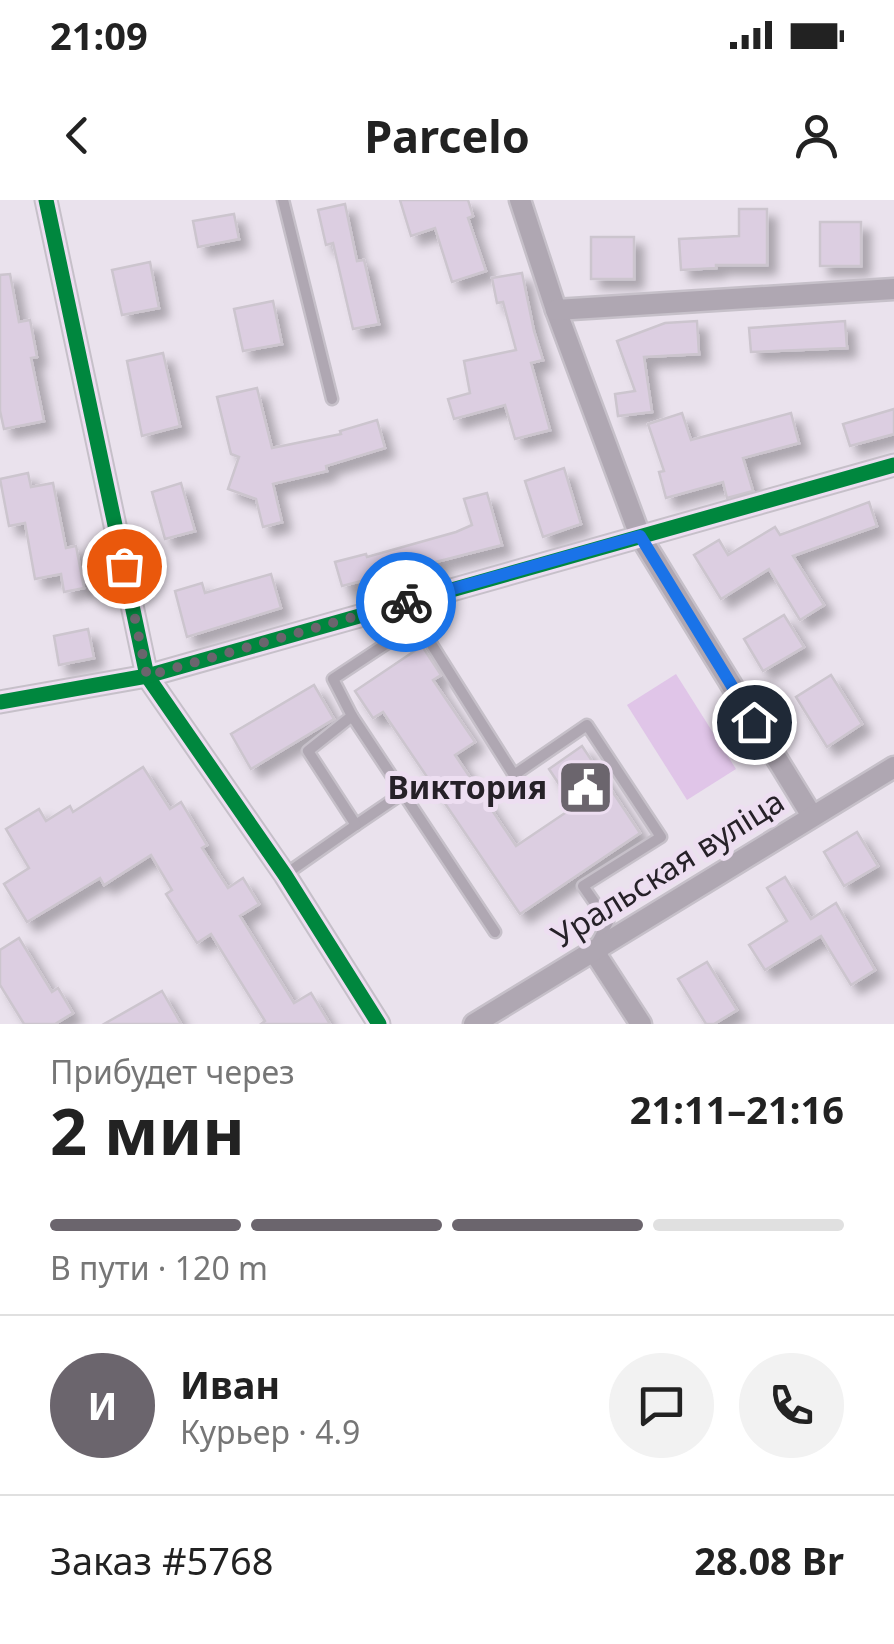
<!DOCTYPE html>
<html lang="ru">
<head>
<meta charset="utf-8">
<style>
	:root { --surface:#fff; --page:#f2f2f2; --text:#222; --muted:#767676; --line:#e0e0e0; --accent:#6b656d }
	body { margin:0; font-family:"Noto Sans",sans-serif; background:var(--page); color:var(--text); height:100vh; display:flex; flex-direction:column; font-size:38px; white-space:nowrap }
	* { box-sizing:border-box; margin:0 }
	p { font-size:32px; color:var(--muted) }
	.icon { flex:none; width:55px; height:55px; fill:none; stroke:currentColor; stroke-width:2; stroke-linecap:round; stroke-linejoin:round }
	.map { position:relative; height:824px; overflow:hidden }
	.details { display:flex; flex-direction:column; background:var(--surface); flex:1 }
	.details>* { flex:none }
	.pin { position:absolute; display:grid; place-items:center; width:85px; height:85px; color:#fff; margin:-42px; border:5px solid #fff; border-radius:50%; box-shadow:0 2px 10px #0007 }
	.courier { position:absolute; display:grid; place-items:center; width:100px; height:100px; margin:-50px; border:8px solid #1a73e8; border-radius:50%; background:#fff; color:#222; box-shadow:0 2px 12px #0007 }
	.overview em { font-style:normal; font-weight:700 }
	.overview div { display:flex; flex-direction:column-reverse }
	.overview { display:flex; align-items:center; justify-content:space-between; height:170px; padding:0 50px }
	h1 { font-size:65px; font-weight:700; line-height:75px }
	.bar { display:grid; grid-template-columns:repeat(4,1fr); gap:15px 10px; align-content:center; height:120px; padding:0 50px }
	.bar i { height:12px; border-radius:8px; background:var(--line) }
	.bar .on { background:var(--accent) }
	.bar p { grid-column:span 4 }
	.line { display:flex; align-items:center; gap:25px; padding:0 50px; border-top:2px solid var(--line) }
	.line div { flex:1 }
	.round { display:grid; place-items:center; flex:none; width:105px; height:105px; border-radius:52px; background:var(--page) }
	.status { display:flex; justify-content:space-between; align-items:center; height:70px; padding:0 50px; background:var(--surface); direction:ltr }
	.status svg { height:28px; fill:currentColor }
	header { display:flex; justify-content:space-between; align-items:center; height:130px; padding:0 50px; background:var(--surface); font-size:45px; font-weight:700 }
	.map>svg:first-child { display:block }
	.green { fill:#e0c5e8 }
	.building { fill:#dccee1; stroke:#ccc5ce; stroke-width:2.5; filter:url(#shadow) }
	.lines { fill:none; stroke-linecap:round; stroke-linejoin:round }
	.service-casing { stroke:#c6c0c9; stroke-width:15 }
	.minor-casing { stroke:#c6c0c9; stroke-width:25 }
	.service { stroke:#afa7b2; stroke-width:10 }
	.minor { stroke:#afa7b2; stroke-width:20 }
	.cycleway-casing { stroke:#eddef1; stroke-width:21 }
	.cycleway { stroke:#00873e; stroke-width:15 }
	.done { stroke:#6b656d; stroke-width:10; stroke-dasharray:0 18 }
	.route { stroke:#1a73e8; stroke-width:12 }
	.labels { text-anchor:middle; stroke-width:10; stroke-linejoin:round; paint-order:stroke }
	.poi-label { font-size:32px; font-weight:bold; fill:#262128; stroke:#eddef1; text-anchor:end }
	.street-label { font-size:32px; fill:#262128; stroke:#eddef1 }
</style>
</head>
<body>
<div class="status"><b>21:09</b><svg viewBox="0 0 49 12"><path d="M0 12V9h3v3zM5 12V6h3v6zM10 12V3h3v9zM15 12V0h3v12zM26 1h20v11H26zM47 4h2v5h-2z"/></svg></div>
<header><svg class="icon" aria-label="back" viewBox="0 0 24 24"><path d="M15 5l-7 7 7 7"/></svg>Parcelo<svg class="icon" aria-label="person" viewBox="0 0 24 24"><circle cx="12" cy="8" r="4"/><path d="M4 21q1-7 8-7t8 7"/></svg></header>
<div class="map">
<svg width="894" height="824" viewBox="0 0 894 824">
	<defs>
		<filter id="shadow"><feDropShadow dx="9" dy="9" stdDeviation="5" flood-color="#0004"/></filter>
	</defs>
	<rect width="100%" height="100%" fill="#eae2ed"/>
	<path class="green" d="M 676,474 L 736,569 L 687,600 L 627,505 Z"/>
	<g class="building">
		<path d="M 400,0 L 468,0 L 473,16 L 468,18 L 486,71 L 452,82 L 435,28 L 411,36 Z"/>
		<path d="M 345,4 L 357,61 L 364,60 L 379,124 L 353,129 L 333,43 L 326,45 L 318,10 Z"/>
		<path d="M 739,9 L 767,9 L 767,65 L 716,65 L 716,68 L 681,70 L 679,39 L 739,36 Z"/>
		<path d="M 234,14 L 239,39 L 198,47 L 193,21 Z"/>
		<rect x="820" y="22" width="41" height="44"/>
		<rect x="591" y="37" width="43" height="42"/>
		<path d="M 150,62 L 159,108 L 122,115 L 112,70 Z"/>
		<path d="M 522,73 L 534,131 L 543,160 L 531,163 L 550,230 L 515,239 L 505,205 L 454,219 L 448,199 L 470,193 L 464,161 L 516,150 L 503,102 L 497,103 L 492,78 Z"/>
		<path d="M 10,74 L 19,122 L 30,120 L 37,157 L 31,158 L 44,221 L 4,229 L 0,211 L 0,75 Z"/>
		<path d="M 273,101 L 282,144 L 243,151 L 234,109 Z"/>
		<path d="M 697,121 L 699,154 L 644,157 L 652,212 L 618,216 L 615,194 L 635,191 L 617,141 L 665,123 Z"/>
		<path d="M 845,121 L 847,148 L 751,152 L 749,128 Z"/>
		<path d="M 163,153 L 180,226 L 142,236 L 127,161 Z"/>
		<path d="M 257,188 L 272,248 L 341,234 L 340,231 L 377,220 L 385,248 L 326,266 L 327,271 L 273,284 L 282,322 L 263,327 L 256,299 L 228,289 L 239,257 L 231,254 L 217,197 Z"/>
		<path d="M 894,209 L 894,234 L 850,246 L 843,224 Z"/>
		<path d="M 682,213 L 691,240 L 791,213 L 799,243 L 743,258 L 753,291 L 727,298 L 723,282 L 666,298 L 659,272 L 664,271 L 648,224 Z"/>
		<path d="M 564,268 L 581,324 L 543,337 L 525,281 Z"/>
		<path d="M 28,273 L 31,287 L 53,283 L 66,348 L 76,346 L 84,388 L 64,392 L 61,374 L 35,379 L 25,323 L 9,326 L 0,279 Z"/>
		<path d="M 181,283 L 195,331 L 165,339 L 152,292 Z"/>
		<path d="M 487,293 L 502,345 L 342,386 L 335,362 L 366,354 L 367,357 L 456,332 L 472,325 L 464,299 Z"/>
		<path d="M 869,302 L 877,326 L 793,356 L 824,405 L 800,420 L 769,369 L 721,399 L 694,355 L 719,340 L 728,355 L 775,327 L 780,335 Z"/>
		<path d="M 271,374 L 281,408 L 187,437 L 175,391 L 202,383 L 205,393 Z"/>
		<path d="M 784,415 L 804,447 L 763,471 L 744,439 Z"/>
		<path d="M 88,429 L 94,458 L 59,465 L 54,436 Z"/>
		<path d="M 422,446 L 441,475 L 433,480 L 475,542 L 455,555 L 516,646 L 574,607 L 549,569 L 582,546 L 640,633 L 520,714 L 383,512 L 373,518 L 355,491 Z"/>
		<path d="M 831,475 L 862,524 L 827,547 L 796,497 Z"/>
		<path d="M 314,485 L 334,519 L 251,569 L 231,534 Z"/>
		<path d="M 143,567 L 170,609 L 181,602 L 207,645 L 202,648 L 228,688 L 243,678 L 259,704 L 240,716 L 294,803 L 311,793 L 330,824 L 261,824 L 265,821 L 211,734 L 197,743 L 166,694 L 172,690 L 151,655 L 104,685 L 100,678 L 27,722 L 4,684 L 29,668 L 6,629 L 39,609 L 46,621 L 70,606 L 73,612 Z"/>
		<path d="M 857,632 L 878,666 L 844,686 L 824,652 Z"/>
		<path d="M 785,677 L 811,719 L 836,703 L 875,770 L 851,785 L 821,736 L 765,770 L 749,745 L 787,721 L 767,688 Z"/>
		<path d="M 19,738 L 52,792 L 58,788 L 73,813 L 55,824 L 24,824 L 0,785 L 0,750 Z"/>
		<path d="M 707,762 L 737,810 L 714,824 L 706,824 L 678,779 Z"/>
		<path d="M 162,791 L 181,824 L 104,824 Z"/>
	</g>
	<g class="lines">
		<defs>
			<g id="service">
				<path d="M 283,0 L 332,199"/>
				<path d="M 352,516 L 495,732"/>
				<path d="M 356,625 L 403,593"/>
				<path d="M 286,674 L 356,625 L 308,551 L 352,516 L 333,479 L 404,432 L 427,437 L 514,575 L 587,525 L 661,637 L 583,686 L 608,722 L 595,746"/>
			</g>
			<g id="minor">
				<path d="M 46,0 L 147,476 L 285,675 L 379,824"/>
				<path d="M 520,0 L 556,110 L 640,336 L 812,616"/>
				<path d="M 556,110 L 894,89"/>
				<path d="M 0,502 L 147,476 L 894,265"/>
				<path d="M 593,750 L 641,824"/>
				<path d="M 474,824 L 894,567"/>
			</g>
		</defs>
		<use href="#service" class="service-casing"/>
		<use href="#minor" class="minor-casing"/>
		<use href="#service" class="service"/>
		<use href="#minor" class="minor"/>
		<defs>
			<g id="cycleway">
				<path d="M 46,0 L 147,476 L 285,675 L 379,824"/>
				<path d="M 0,502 L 147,476 L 894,265"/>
			</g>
		</defs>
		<use href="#cycleway" class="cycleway-casing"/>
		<use href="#cycleway" class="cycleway"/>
	</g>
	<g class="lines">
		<path class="done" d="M 124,366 L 147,476 L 406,402"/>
		<path class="route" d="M 406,402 L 640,336 L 754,522"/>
	</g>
	<defs>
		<symbol id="civic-square" viewBox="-11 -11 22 22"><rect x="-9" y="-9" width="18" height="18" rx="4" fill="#6b656d" stroke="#eddef1"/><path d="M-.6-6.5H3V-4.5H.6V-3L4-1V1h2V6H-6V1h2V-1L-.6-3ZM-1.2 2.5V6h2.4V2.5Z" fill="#fff"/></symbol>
	</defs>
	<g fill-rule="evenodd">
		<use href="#civic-square" x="554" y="556" width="63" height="63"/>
	</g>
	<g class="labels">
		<g class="poi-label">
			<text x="547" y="599">Виктория</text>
		</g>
		<g class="street-label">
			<text transform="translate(668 669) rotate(-32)" y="11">Уральская вуліца</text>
		</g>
	</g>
</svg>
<div class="pin" style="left:124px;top:366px;background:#ea580c"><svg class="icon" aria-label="bag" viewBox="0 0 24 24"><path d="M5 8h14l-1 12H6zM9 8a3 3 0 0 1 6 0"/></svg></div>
<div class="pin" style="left:754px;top:522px;background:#1f2937"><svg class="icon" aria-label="home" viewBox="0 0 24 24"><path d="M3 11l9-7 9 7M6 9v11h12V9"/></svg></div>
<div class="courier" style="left:406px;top:402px"><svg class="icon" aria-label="bike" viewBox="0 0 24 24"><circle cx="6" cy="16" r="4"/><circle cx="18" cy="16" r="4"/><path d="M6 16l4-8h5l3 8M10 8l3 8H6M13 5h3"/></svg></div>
</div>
<section class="details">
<div class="overview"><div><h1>2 мин</h1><p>Прибудет через</p></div><em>21:11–21:16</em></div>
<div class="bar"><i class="on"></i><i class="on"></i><i class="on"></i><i></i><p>В пути · 120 m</p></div>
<div class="line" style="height:180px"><b class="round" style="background:var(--accent);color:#fff">И</b><div><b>Иван</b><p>Курьер · 4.9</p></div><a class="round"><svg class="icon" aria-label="chat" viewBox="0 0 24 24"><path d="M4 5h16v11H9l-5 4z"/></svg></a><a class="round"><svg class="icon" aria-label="phone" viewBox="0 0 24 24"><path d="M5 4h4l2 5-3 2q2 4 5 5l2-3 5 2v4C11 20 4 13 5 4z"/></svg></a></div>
<div class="line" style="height:130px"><div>Заказ #5768</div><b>28.08 Br</b></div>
</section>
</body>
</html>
